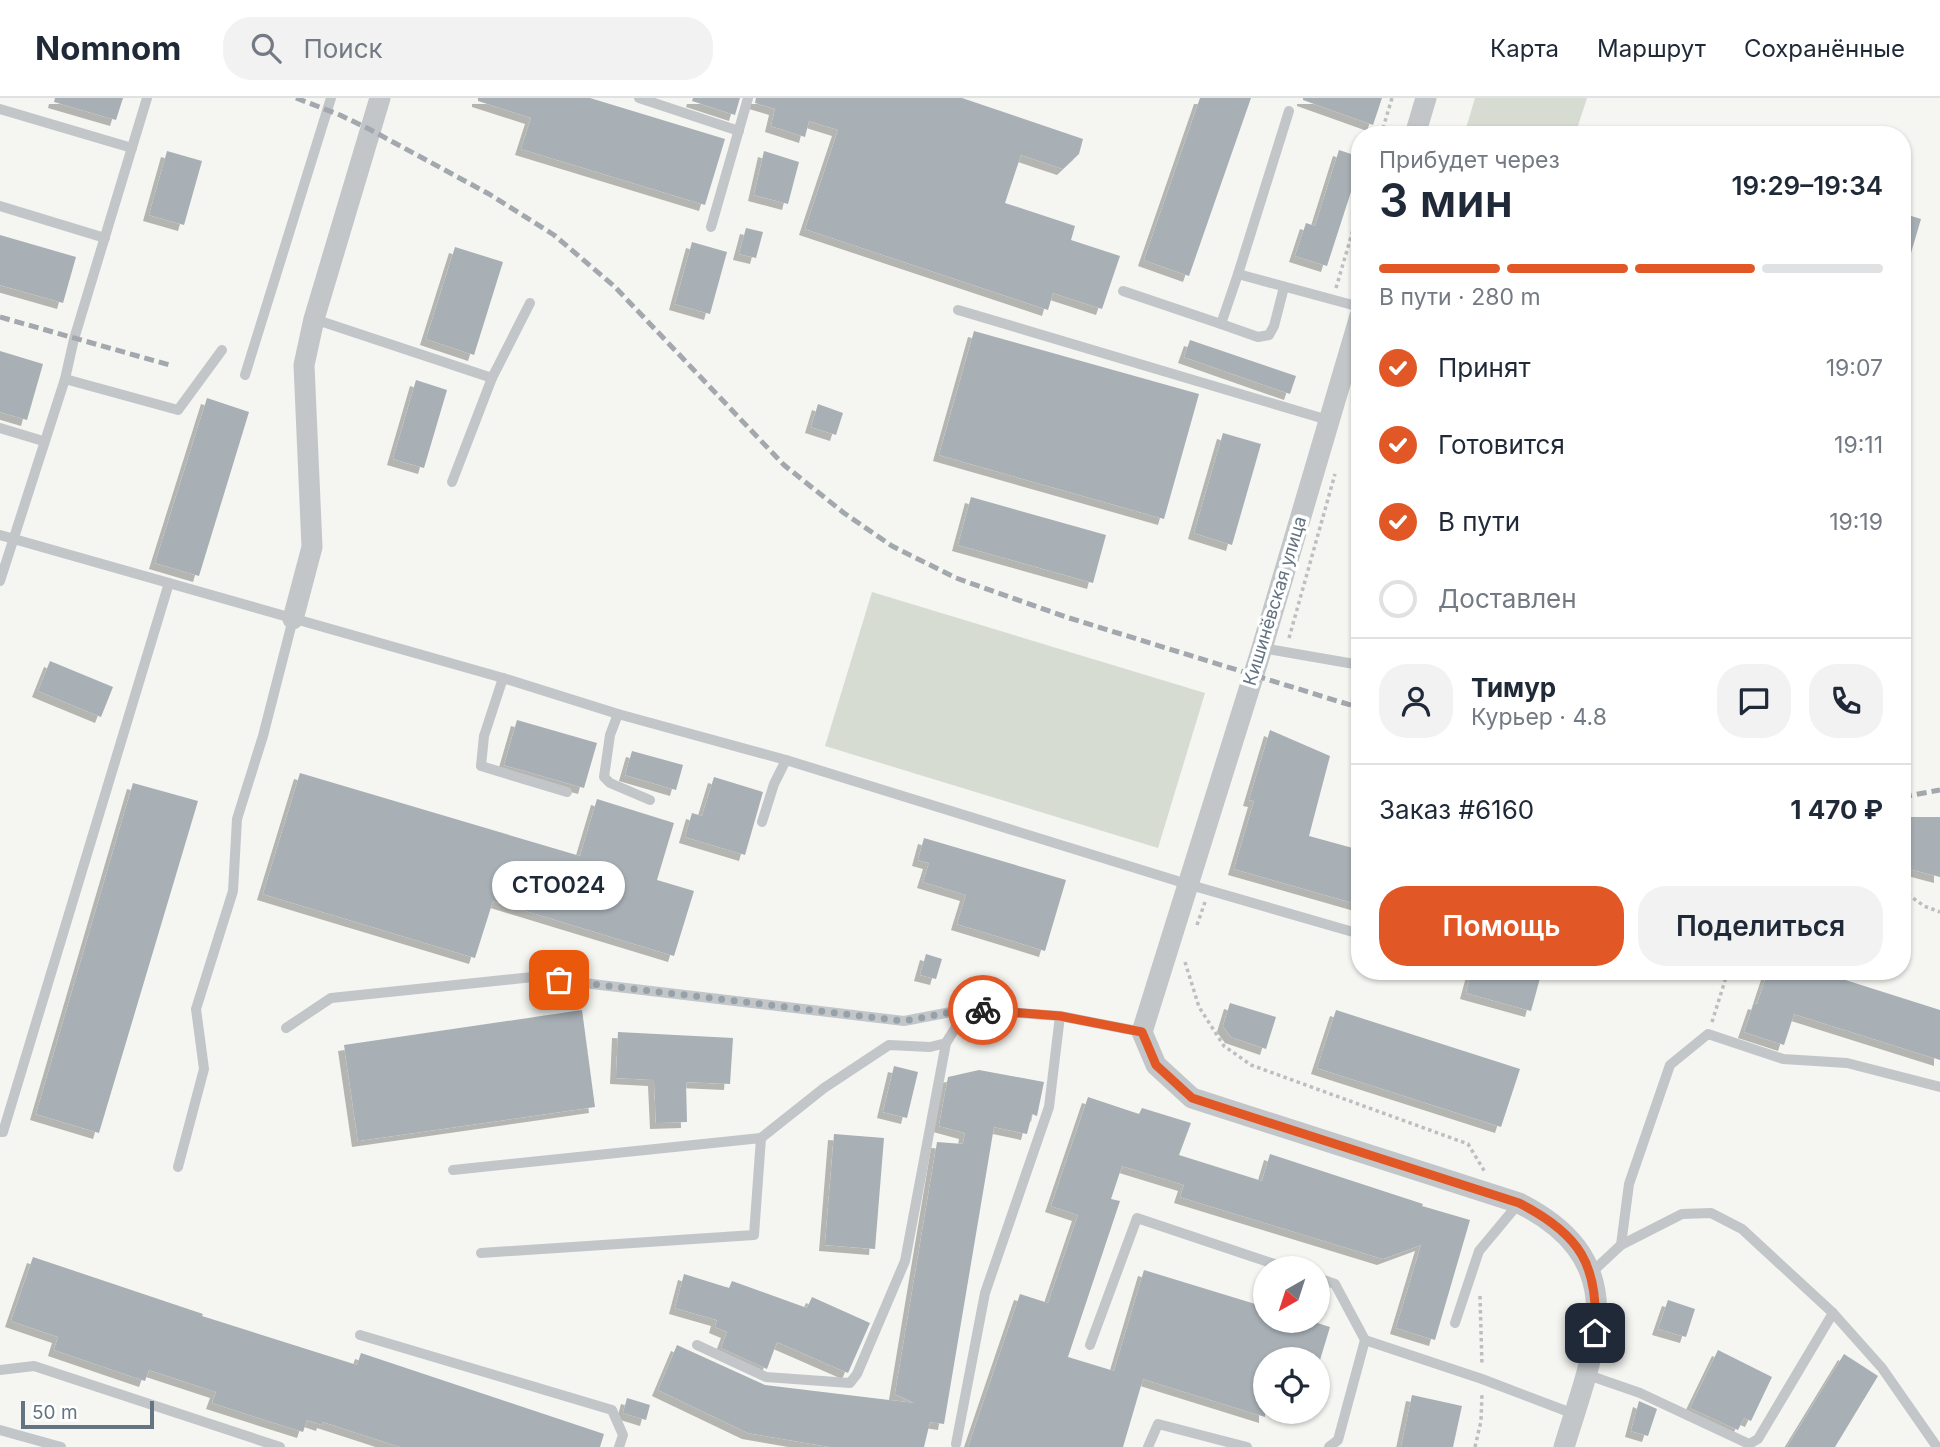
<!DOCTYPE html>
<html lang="ru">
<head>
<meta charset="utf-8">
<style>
	:root { --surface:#fff; --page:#f2f2f3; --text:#1f2937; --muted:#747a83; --line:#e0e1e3; --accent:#e15826 }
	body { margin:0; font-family:Inter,sans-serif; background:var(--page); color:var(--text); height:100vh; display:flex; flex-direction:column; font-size:26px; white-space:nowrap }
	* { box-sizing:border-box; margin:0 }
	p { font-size:23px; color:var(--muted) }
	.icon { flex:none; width:38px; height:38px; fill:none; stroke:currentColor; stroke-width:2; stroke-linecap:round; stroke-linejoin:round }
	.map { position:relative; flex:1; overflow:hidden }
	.side { position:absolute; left:1351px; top:28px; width:560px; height:854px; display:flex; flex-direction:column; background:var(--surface); border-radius:28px; box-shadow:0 2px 5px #0004 }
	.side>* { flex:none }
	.needle { width:46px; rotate:219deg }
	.buttons { position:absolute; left:1253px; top:1158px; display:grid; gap:14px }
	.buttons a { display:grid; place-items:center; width:77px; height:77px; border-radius:50%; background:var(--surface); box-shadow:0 2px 5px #0004; font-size:35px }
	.scale { position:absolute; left:21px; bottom:18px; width:133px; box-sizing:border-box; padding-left:7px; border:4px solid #647482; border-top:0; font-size:19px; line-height:24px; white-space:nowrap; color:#647482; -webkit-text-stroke:5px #fff; paint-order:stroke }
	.pin { position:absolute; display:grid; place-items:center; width:60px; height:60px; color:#fff; margin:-30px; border-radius:14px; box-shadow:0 4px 10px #0006 }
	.courier { position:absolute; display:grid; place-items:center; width:70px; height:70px; margin:-35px; border:5px solid #e15826; border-radius:50%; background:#fff; color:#222; box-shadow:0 2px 9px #0007 }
	.bubble { position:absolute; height:49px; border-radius:24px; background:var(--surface); box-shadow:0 2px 5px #0004; font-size:23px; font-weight:600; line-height:49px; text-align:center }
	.overview em { font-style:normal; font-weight:600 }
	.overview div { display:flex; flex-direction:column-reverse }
	.overview { display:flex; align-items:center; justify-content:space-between; height:119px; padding:0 28px }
	h1 { font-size:46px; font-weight:600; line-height:52px }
	.bar { display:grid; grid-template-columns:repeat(4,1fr); gap:10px 7px; align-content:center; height:84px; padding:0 28px }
	.bar i { height:9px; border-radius:5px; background:var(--line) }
	.bar .current { background:var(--accent) }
	.bar p { grid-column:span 4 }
	.line { display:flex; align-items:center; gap:18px; padding:0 28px; border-top:2px solid var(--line) }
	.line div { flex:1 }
	.round { display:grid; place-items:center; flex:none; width:74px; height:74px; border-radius:28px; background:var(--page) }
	ol { padding:0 28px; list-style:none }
	li { display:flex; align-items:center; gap:21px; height:77px }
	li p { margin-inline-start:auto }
	li .icon { padding:7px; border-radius:50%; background:var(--accent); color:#fff; stroke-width:4 }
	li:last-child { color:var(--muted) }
	li i { width:38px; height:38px; border:4px solid var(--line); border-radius:50% }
	.action { display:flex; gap:14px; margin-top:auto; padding:14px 28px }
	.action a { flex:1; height:80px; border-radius:28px; background:var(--accent); color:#fff; font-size:28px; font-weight:600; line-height:80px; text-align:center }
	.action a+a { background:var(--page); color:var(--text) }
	header { display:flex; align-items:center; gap:42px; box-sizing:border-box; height:98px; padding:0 35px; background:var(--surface); border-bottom:2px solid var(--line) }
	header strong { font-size:33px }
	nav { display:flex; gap:38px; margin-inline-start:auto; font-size:24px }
	.search { width:490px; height:63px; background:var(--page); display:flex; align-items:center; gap:18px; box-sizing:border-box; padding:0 24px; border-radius:28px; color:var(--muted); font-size:26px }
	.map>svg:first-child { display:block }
	.green { fill:#d6dcd2 }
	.building { fill:#a8b0b6; filter:url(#shadow) }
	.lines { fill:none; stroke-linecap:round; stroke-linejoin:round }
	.path { stroke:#bcbec0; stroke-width:3.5; stroke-dasharray:3.5 3.5; stroke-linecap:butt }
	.service { stroke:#c2c6c9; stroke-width:10 }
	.minor { stroke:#c2c6c9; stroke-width:21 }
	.rail { stroke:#a3a8ae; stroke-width:5; stroke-dasharray:10 5; stroke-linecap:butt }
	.done { stroke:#97a1a9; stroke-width:7; stroke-dasharray:0 12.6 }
	.route { stroke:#e15826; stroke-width:9 }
	.labels { text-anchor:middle; stroke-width:7; stroke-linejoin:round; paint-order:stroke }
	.street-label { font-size:18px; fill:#647482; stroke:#fff }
</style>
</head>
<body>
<header>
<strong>Nomnom</strong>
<div class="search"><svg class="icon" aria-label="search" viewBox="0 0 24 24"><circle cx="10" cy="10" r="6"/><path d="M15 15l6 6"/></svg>Поиск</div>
<nav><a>Карта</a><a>Маршрут</a><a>Сохранённые</a></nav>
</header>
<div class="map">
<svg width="1940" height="1349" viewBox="0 0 1940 1349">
	<defs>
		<filter id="shadow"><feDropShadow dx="-6" dy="6" stdDeviation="0" flood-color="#0004"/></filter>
	</defs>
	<rect width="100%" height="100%" fill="#f5f5f1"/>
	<g class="green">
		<path d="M 1475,0 L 1587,0 L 1575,37 L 1464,37 Z"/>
		<path d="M 872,494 L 1205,595 L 1158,750 L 825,648 Z"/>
	</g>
	<g class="building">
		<path d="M 55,0 L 123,0 L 116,22 L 54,4 Z"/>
		<path d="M 478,0 L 590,0 L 725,41 L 705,107 L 521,51 L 531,20 L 478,3 Z"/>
		<path d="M 693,0 L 740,0 L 735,17 L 692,3 Z"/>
		<path d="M 756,0 L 962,0 L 1083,41 L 1079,56 L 1063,71 L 1021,57 L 1005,105 L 1075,128 L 1071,142 L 1120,158 L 1102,211 L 1053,195 L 1048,212 L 805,131 L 838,32 L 809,23 L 805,39 L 771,28 L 775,11 L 755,5 Z"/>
		<path d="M 1200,0 L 1251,0 L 1189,178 L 1144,162 Z"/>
		<path d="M 1303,0 L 1382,0 L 1373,27 L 1303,2 Z"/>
		<path d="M 1339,52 L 1360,59 L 1360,66 L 1327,168 L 1295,158 L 1306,125 L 1315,128 Z"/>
		<path d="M 167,53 L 202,63 L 184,127 L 149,117 Z"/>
		<path d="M 764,53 L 799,64 L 788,106 L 754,97 Z"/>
		<path d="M 1902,115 L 1921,121 L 1906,172 L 1902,171 Z"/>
		<path d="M 746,130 L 763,134 L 756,160 L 739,156 Z"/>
		<path d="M 0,137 L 76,159 L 63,205 L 0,187 Z"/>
		<path d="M 692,144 L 727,154 L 710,216 L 675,206 Z"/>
		<path d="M 455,149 L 503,164 L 474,257 L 426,241 Z"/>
		<path d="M 974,233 L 1199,296 L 1164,421 L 939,357 Z"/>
		<path d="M 1190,242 L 1296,278 L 1290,296 L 1184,259 Z"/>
		<path d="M 0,253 L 43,266 L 27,322 L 0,314 Z"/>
		<path d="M 416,282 L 447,292 L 424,370 L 393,361 Z"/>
		<path d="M 207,300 L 249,314 L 199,478 L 155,465 Z"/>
		<path d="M 818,306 L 843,315 L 836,337 L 811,329 Z"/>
		<path d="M 1223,335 L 1261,346 L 1232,447 L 1194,435 Z"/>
		<path d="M 971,399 L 1106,437 L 1093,485 L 958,447 Z"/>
		<path d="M 50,563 L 113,589 L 101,619 L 38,593 Z"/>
		<path d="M 517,622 L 597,645 L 584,690 L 504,667 Z"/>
		<path d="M 1270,632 L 1330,658 L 1309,738 L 1360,752 L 1360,807 L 1234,771 L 1254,703 L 1249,702 Z"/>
		<path d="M 632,653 L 683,667 L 676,692 L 625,677 Z"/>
		<path d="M 300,675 L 580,758 L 597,701 L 674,725 L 657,782 L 694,793 L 674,858 L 493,803 L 475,860 L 263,796 Z"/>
		<path d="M 714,679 L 763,694 L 745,757 L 685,739 L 692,715 L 702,718 Z"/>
		<path d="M 133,685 L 198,703 L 99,1035 L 36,1016 Z"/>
		<path d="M 1905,719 L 1940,719 L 1940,779 L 1902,769 Z"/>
		<path d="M 924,740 L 1066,782 L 1045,853 L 957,826 L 966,797 L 923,784 L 929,765 L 918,762 Z"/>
		<path d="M 926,856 L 942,861 L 936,881 L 920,877 Z"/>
		<path d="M 1472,873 L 1542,873 L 1531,913 L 1466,895 Z"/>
		<path d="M 1768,873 L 1817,873 L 1940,912 L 1940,962 L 1794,916 L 1784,947 L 1744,934 L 1754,905 L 1757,906 Z"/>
		<path d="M 1230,905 L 1276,919 L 1266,951 L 1231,939 L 1223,928 Z"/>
		<path d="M 582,912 L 595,1009 L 358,1043 L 344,947 Z"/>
		<path d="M 1336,912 L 1520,971 L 1501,1029 L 1317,970 Z"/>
		<path d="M 618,934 L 733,940 L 730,986 L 686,984 L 687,1024 L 656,1025 L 654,982 L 616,980 Z"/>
		<path d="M 894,968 L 918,974 L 907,1020 L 883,1014 Z"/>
		<path d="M 979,972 L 1044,984 L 1037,1018 L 1032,1016 L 1027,1036 L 994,1029 L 944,1326 L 930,1324 L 924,1349 L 830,1349 L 748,1335 L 658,1292 L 677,1247 L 765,1287 L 914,1305 L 895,1296 L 937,1044 L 963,1046 L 965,1035 L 939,1028 L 948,979 Z"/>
		<path d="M 1088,999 L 1139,1016 L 1142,1010 L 1191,1025 L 1179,1057 L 1262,1083 L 1270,1056 L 1423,1106 L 1422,1108 L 1470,1122 L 1435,1242 L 1396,1230 L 1421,1147 L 1383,1161 L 1180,1099 L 1184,1087 L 1122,1068 L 1111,1101 L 1120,1103 L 1068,1259 L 1114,1273 L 1144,1172 L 1265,1209 L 1265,1223 L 1311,1223 L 1330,1229 L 1320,1262 L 1265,1262 L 1265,1319 L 1143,1281 L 1123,1349 L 968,1349 L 1020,1196 L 1048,1205 L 1078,1117 L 1051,1108 Z"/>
		<path d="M 834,1036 L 884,1040 L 875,1151 L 825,1147 Z"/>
		<path d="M 33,1159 L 203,1216 L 202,1218 L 357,1267 L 361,1255 L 604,1336 L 600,1349 L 400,1349 L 323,1324 L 322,1327 L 307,1322 L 303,1334 L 212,1305 L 216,1294 L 149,1272 L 145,1283 L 54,1252 L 58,1239 L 11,1223 Z"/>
		<path d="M 684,1176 L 729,1190 L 732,1183 L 807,1210 L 812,1199 L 870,1225 L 848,1275 L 777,1244 L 767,1271 L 721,1250 L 727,1234 L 715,1229 L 717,1222 L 675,1210 Z"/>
		<path d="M 1668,1202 L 1695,1211 L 1686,1239 L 1658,1231 Z"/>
		<path d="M 1718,1252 L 1772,1279 L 1751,1323 L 1744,1320 L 1738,1332 L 1690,1310 Z"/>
		<path d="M 1844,1256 L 1878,1278 L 1835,1349 L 1787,1349 Z"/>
		<path d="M 1412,1297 L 1462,1308 L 1453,1349 L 1401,1349 Z"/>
		<path d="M 627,1300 L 650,1307 L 646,1322 L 623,1315 Z"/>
		<path d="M 1639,1303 L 1657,1311 L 1648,1338 L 1631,1333 Z"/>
	</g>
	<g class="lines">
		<g class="path">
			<path d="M 1381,37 L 1392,0"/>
			<path d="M 1336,190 L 1360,108"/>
			<path d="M 1289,540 L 1335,376"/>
			<path d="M 1902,792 L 1924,808 L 1940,814"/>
			<path d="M 1197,827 L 1205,804"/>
			<path d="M 1185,864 L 1199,909 L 1224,948 L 1251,967 L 1468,1046 L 1485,1074"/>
			<path d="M 1712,924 L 1728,873"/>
			<path d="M 1480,1198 L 1482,1267"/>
			<path d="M 1475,1349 L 1481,1323 L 1482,1296"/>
		</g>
		<g class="service">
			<path d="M 639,0 L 739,33"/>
			<path d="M 0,11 L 132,50"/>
			<path d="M 1289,13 L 1238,176 L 1360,209"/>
			<path d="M 0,108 L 105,140"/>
			<path d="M 711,129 L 748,0"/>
			<path d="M 1123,193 L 1221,226 L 1238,176"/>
			<path d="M 958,212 L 1328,322"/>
			<path d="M 314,221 L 492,280 L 530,205"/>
			<path d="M 1221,226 L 1258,239 L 1269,237 L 1274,228 L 1284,189"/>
			<path d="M 245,277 L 331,0"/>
			<path d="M 65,281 L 178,312 L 222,252"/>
			<path d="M 0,330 L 43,343"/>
			<path d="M 452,384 L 492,280"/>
			<path d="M 0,437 L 503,580 L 618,616 L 786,662 L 1187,786 L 1360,836"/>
			<path d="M 0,483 L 65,281 L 74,241 L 147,0"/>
			<path d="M 1262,550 L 1360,567"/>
			<path d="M 503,580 L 484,638 L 481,668 L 567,694"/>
			<path d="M 618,616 L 610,637 L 604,679 L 610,685 L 650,702"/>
			<path d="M 762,724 L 774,686 L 786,662"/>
			<path d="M 286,930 L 331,900 L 533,879 L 904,923 L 967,911 L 1060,918 L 1142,934"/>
			<path d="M 0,1034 L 3,1034 L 169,485"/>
			<path d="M 178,1069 L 204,971 L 196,911 L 233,793 L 237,721 L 263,638 L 293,521"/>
			<path d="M 453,1072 L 761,1040 L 824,990 L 889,947 L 930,949 L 946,945 L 967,911"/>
			<path d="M 1621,1147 L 1629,1086 L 1670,967 L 1708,936 L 1783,961 L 1847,965 L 1940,989"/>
			<path d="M 481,1155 L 754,1137 L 761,1040"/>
			<path d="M 1590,1176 L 1621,1147 L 1682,1116 L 1711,1115 L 1742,1131 L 1833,1215 L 1882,1270 L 1937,1349"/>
			<path d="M 1318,1180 L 1335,1186 L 1365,1242"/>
			<path d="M 1455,1225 L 1479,1153 L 1519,1105"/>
			<path d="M 360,1237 L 612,1312 L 623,1337 L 619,1349"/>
			<path d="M 697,1247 L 766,1279 L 850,1285 L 857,1276 L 905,1163 L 946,945 L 949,940"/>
			<path d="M 1090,1247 L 1137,1120 L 1289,1171"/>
			<path d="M 0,1272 L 34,1268 L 280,1349"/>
			<path d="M 1588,1277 L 1640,1295 L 1749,1346 L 1758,1341 L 1833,1215"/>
			<path d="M 0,1332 L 61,1349"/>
			<path d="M 956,1346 L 985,1195 L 1049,1009 L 1060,918"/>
			<path d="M 1148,1349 L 1158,1326 L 1247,1349"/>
			<path d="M 1329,1349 L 1338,1342 L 1365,1242 L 1482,1281 L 1574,1316"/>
		</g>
		<g class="minor">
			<path d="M 1415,37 L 1426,0"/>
			<path d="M 1360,218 L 1262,550 L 1142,934 L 1156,967 L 1192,1000 L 1519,1105 C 1636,1164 1594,1251 1564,1349"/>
			<path d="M 293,521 L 312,449 L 304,267 L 314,221 L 380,0"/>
		</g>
		<g class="rail">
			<path d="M 296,0 L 340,17 L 369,31 L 489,96 L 554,137 L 614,188 L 784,367 L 844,415 L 892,448 L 956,480 L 1066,519 L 1360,610"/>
			<path d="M 0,219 L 173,268"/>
			<path d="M 1902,699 L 1940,692"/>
		</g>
	</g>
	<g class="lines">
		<path class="done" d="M 559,882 L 904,923 L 968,911 L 983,912"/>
		<path class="route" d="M 983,912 L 1060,918 L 1142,934 L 1156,967 L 1192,1000 L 1519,1105 C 1580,1136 1599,1167 1595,1235"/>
	</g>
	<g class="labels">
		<g class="street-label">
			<text transform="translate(1275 503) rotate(-73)" y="6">Кишинёвская улица</text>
		</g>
	</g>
</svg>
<div class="buttons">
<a><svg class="needle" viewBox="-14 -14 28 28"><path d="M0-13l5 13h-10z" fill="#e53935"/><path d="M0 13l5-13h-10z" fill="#747a83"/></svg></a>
<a><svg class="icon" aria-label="locate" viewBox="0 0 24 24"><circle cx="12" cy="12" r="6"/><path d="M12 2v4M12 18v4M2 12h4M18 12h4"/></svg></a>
</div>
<div class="scale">50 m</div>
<div class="pin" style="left:559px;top:882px;background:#ea580c"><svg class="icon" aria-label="bag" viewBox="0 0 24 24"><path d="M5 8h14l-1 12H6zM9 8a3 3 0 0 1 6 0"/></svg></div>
<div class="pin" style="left:1595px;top:1235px;background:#1f2937"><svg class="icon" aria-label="home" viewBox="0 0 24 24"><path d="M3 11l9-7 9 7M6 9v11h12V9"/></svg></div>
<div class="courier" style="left:983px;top:912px"><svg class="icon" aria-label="bike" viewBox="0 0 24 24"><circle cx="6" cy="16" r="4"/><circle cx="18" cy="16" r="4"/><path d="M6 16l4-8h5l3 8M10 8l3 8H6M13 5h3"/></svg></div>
<div class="bubble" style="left:492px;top:763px;width:133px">СТО024</div>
<section class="side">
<div class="overview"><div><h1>3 мин</h1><p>Прибудет через</p></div><em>19:29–19:34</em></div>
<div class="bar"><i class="current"></i><i class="current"></i><i class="current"></i><i></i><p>В пути · 280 m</p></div>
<ol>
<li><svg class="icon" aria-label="check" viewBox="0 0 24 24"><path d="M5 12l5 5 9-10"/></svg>Принят<p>19:07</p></li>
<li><svg class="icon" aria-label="check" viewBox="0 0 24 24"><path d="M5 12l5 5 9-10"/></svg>Готовится<p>19:11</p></li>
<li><svg class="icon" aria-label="check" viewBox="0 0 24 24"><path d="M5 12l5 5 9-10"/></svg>В пути<p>19:19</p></li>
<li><i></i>Доставлен</li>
</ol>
<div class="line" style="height:126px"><a class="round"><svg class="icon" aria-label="person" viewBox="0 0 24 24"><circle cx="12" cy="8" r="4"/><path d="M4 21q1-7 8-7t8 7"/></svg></a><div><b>Тимур</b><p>Курьер · 4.8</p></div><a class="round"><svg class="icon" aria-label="chat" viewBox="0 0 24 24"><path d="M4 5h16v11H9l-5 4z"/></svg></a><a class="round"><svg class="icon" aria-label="phone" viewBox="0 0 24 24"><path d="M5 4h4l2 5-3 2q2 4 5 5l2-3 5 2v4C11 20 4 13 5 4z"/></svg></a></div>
<div class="line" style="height:91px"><div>Заказ #6160</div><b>1 470 ₽</b></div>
<div class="action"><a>Помощь</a><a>Поделиться</a></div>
</section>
</div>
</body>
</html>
